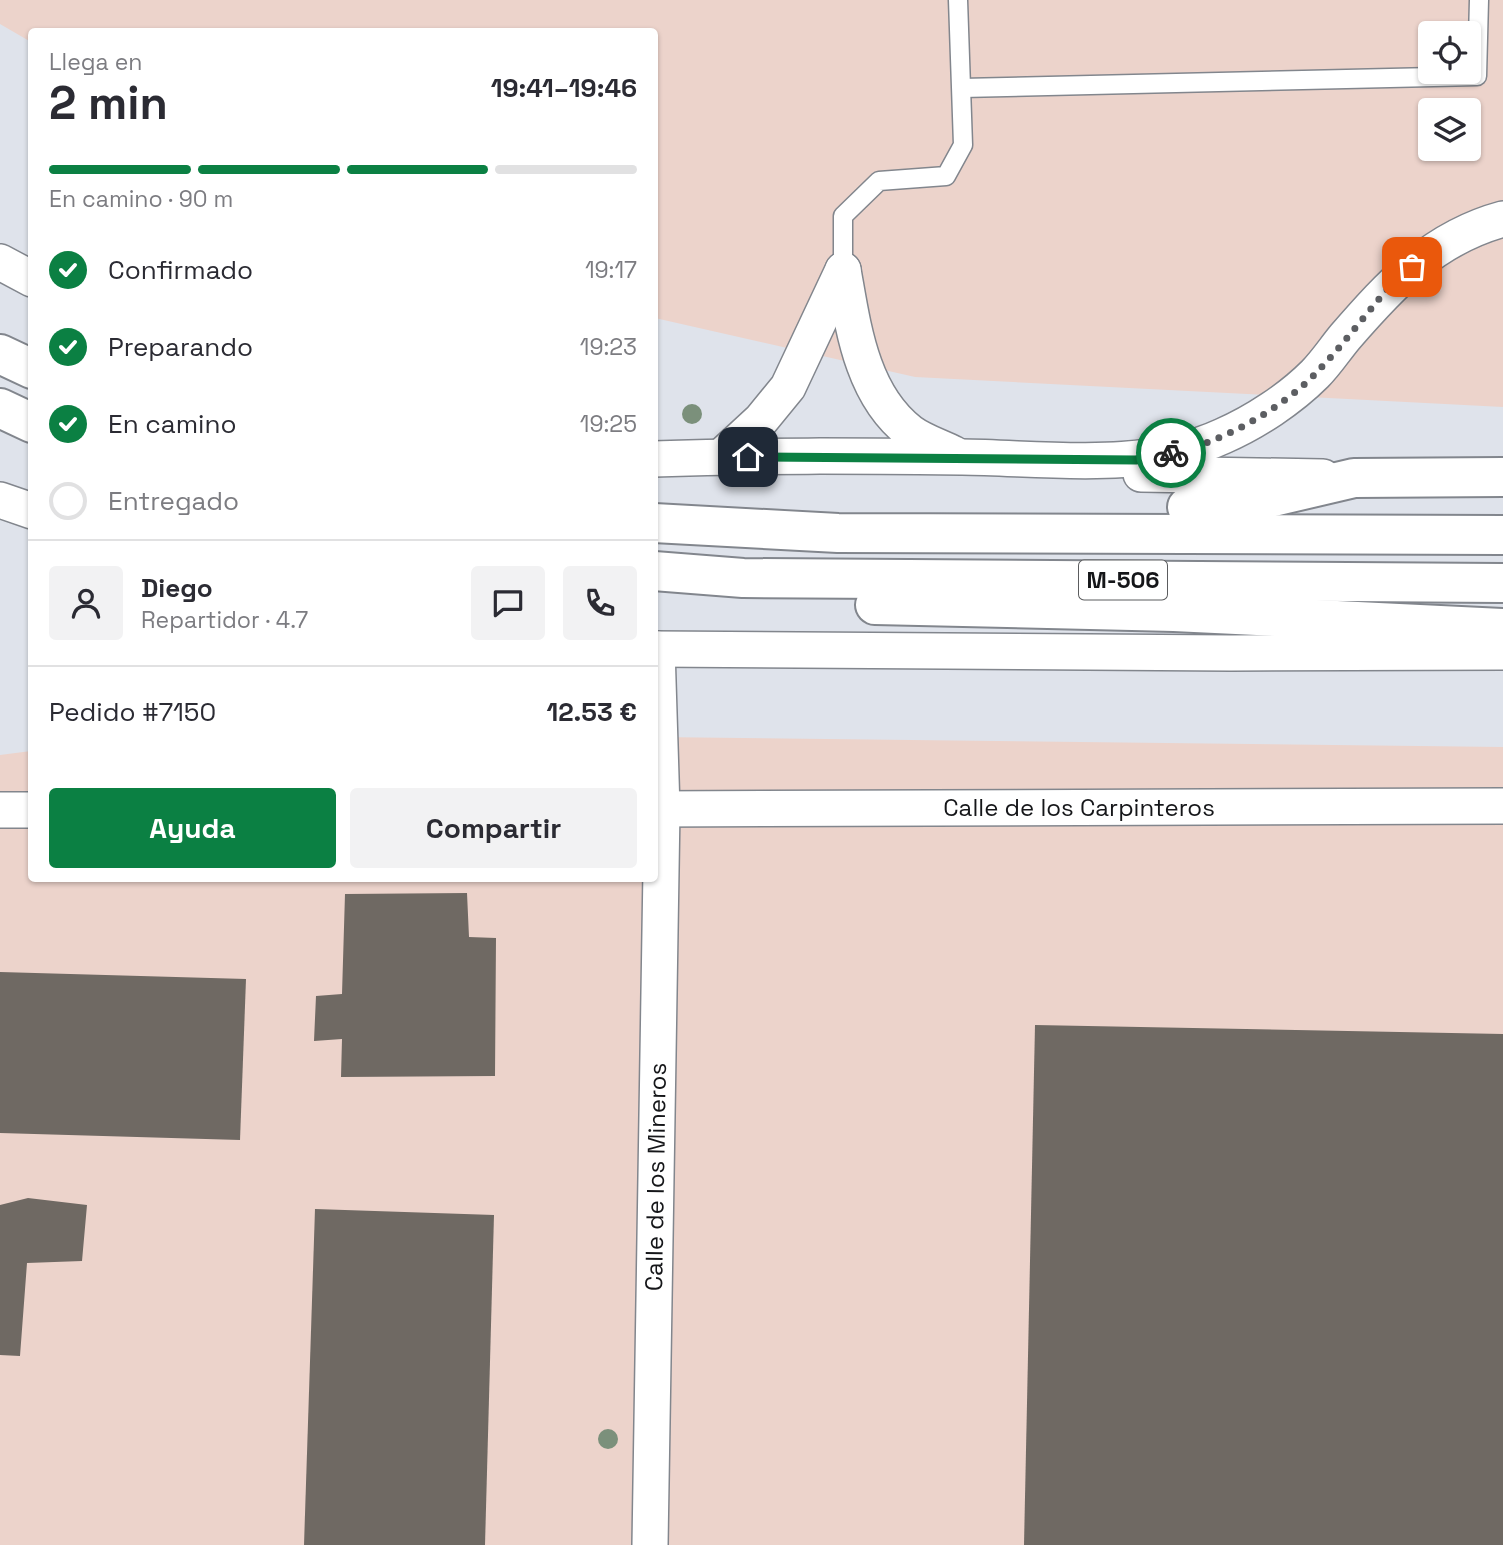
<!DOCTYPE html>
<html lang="es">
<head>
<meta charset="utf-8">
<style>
	:root { --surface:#fff; --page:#f2f2f3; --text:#2b2b33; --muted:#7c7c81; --line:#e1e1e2; --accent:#0b8043 }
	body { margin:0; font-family:"Space Grotesk",sans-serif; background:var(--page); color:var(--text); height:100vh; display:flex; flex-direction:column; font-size:26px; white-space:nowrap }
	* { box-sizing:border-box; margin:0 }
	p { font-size:23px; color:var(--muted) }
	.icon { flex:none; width:38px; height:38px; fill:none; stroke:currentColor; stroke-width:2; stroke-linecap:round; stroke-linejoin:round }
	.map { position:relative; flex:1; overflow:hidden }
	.details { position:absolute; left:28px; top:28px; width:630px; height:854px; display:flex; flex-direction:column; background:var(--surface); border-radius:7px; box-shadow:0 2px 5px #0004 }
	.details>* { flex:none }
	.fabs { position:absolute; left:1418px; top:21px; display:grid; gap:14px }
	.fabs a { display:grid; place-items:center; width:63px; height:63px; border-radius:7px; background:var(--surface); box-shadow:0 2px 5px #0004; font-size:35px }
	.pin { position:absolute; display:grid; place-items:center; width:60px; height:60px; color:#fff; margin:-30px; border-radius:14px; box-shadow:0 4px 10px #0006 }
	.courier { position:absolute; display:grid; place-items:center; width:70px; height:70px; margin:-35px; border:5px solid #0b8043; border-radius:50%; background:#fff; color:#222; box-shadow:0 2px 9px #0007 }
	.overview em { font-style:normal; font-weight:600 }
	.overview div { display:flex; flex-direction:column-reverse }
	.overview { display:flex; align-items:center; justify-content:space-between; height:119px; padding:0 21px }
	h1 { font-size:46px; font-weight:600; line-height:52px }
	.bar { display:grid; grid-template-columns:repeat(4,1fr); gap:10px 7px; align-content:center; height:84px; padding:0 21px }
	.bar i { height:9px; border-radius:5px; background:var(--line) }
	.bar .active { background:var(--accent) }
	.bar p { grid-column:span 4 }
	.line { display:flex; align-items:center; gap:18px; padding:0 21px; border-top:2px solid var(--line) }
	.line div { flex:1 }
	.round { display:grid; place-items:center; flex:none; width:74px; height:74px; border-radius:7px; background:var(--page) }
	ol { padding:0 21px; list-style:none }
	li { display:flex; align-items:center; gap:21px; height:77px }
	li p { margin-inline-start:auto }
	li .icon { padding:7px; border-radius:50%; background:var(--accent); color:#fff; stroke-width:4 }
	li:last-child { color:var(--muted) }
	li i { width:38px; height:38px; border:4px solid var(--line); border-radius:50% }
	.action { display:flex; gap:14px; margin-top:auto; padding:14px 21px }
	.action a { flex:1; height:80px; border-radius:7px; background:var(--accent); color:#fff; font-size:28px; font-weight:600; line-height:80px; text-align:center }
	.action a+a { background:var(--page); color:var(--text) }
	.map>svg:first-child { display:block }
	.industrial { fill:#ecd3cb; fill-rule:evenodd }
	.building { fill:#6f6963 }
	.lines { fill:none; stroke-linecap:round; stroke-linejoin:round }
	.service-casing { stroke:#82868d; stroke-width:21 }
	.minor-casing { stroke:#82868d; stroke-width:38 }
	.motorway-casing { stroke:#82868d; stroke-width:42 }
	.service { stroke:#fff; stroke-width:18 }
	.minor { stroke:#fff; stroke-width:35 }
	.motorway { stroke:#fff; stroke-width:38 }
	.tree { fill:#7b907b }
	.done { stroke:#5c5e62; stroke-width:7; stroke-dasharray:0 12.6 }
	.route { stroke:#0b8043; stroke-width:9 }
	.labels { text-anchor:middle; stroke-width:5; stroke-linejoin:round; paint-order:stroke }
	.shield { fill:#fff; stroke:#5b5c5e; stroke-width:2 }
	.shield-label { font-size:23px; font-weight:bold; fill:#151619 }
	.street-label { font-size:24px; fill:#151619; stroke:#fff }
</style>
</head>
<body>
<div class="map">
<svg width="1503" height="1545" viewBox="0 0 1503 1545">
	<rect width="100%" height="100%" fill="#dfe3eb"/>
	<g class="industrial">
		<path d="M 0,0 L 1503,0 L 1503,407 L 915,377 L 655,318 L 654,32 L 32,32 L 31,42 L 0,24 ZM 1430,33 L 1468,33 L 1468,72 L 1430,72 ZM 1430,110 L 1468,110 L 1468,149 L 1430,149 Z"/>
		<path d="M 655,737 L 1503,747 L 1503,1545 L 0,1545 L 0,755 L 31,751 L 32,878 L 654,878 Z"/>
	</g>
	<g class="building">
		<path d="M 467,893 L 469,937 L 496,938 L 495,1076 L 341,1077 L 342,1039 L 314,1041 L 316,996 L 342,994 L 345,894 Z"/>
		<path d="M 0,972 L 246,979 L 240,1140 L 0,1133 Z"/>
		<path d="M 1035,1025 L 1503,1034 L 1503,1545 L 1024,1545 Z"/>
		<path d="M 28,1198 L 87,1205 L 82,1261 L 27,1263 L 20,1356 L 0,1355 L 0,1205 Z"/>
		<path d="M 315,1209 L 494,1215 L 485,1545 L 304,1545 Z"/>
	</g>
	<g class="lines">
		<defs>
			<g id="service">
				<path d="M 962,88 L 1477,76 L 1479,0"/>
				<path d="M 843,270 L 843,216 L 879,181 L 946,176 L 963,145 L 958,0"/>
			</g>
			<g id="minor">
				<path d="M 0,262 L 32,279"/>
				<path d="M 843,270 C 853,326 861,394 910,432 C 922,441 940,447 954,454"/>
				<path d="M 721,457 L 761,420 L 788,387 L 843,270"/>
				<path d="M 654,459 C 757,455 859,456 962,457 C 1048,458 1143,473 1223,436 C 1255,422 1290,399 1315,374 C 1326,363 1335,349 1345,337 C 1391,284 1433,238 1503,219"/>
				<path d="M 1141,474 L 1323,477"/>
				<path d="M 0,500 L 32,511"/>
				<path d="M 654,649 L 1231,653 L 1503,652"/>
				<path d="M 654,809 L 1503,806"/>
				<path d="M 0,810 L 32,810"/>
				<path d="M 650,1545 L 662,809 L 657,649"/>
			</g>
			<g id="motorway">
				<path d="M 0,354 L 32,369"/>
				<path d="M 0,408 L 32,423"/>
				<path d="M 1187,507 L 1235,506 L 1354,478 L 1503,477"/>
				<path d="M 654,523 L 838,533 L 1503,535"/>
				<path d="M 654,571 L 743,578 L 1503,583"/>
				<path d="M 875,605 L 1174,612 L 1503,628"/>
			</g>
		</defs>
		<use href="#service" class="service-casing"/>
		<use href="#minor" class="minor-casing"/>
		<use href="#motorway" class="motorway-casing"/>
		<use href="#service" class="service"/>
		<use href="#minor" class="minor"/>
		<use href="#motorway" class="motorway"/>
	</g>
	<g class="tree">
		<circle cx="692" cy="414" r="10"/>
		<circle cx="608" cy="1439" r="10"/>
	</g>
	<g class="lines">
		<path class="done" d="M 1171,453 C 1219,444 1282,409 1316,373 C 1344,344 1369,310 1396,279 L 1412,267"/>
		<path class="route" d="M 748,457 L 1136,460 L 1171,453"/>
	</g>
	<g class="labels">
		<rect class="shield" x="1079" y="560.5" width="88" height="39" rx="5"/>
		<g class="shield-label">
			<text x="1123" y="588">M-506</text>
		</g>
		<g class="street-label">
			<text x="1079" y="816">Calle de los Carpinteros</text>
			<text transform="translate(656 1177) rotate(-89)" y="8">Calle de los Mineros</text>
		</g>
	</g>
</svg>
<div class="fabs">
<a><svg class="icon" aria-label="locate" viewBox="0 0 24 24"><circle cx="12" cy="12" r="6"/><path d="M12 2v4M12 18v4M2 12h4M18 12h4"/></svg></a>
<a><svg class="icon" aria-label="layers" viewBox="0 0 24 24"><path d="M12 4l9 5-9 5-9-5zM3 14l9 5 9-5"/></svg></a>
</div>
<div class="pin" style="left:1412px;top:267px;background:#ea580c"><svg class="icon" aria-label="bag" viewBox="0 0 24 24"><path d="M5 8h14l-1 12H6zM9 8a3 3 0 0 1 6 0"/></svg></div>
<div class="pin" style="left:748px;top:457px;background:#1f2937"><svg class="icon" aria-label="home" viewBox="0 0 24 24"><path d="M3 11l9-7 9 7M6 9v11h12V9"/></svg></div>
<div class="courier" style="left:1171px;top:453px"><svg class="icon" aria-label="bike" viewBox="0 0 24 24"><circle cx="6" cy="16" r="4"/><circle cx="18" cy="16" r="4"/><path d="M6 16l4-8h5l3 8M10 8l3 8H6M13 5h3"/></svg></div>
<section class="details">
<div class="overview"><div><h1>2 min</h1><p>Llega en</p></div><em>19:41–19:46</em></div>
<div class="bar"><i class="active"></i><i class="active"></i><i class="active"></i><i></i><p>En camino · 90 m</p></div>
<ol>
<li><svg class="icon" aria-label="check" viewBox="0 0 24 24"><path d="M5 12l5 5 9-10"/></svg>Confirmado<p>19:17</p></li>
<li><svg class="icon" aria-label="check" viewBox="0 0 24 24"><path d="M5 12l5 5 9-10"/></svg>Preparando<p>19:23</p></li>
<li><svg class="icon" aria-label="check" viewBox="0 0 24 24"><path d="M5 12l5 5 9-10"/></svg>En camino<p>19:25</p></li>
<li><i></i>Entregado</li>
</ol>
<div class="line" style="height:126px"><a class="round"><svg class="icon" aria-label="person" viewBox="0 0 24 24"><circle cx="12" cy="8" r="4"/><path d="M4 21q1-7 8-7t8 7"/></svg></a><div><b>Diego</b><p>Repartidor · 4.7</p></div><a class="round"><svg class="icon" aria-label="chat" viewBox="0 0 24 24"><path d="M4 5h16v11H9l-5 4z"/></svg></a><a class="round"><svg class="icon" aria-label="phone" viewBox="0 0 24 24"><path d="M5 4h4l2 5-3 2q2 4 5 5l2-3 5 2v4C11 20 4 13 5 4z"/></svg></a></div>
<div class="line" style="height:91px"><div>Pedido #7150</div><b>12.53 €</b></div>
<div class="action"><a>Ayuda</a><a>Compartir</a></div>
</section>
</div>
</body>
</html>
